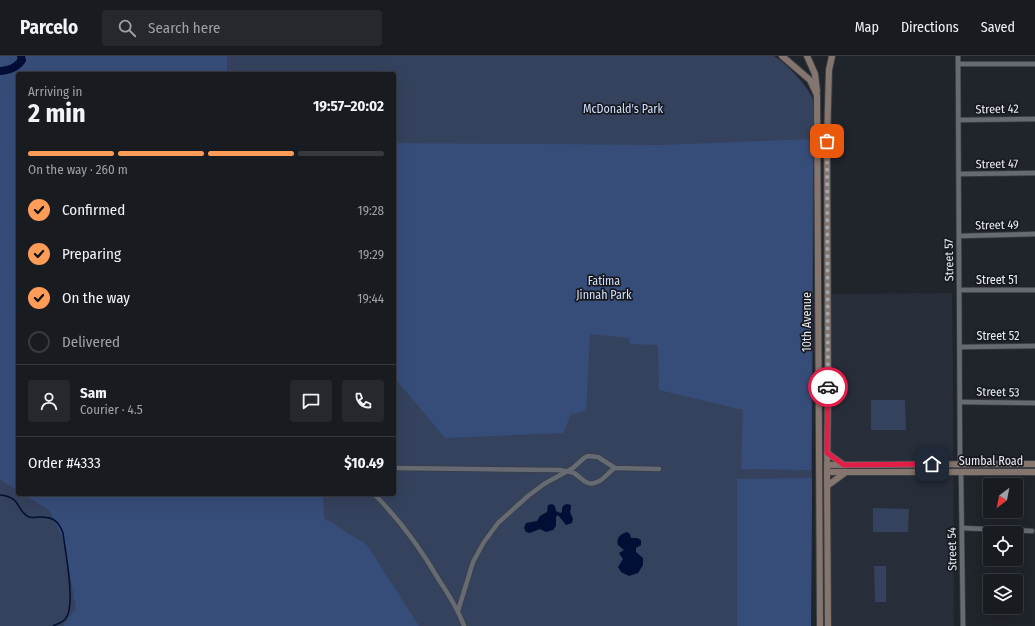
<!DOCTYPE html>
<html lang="en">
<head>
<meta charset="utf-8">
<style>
	:root { --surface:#181b20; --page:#25282d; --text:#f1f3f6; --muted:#9fa1a5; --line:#36393e; --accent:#fe9c58 }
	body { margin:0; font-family:"Fira Sans Condensed",sans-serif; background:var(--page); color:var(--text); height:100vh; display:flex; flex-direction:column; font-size:15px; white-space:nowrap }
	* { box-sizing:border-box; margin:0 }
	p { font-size:13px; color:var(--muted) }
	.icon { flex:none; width:22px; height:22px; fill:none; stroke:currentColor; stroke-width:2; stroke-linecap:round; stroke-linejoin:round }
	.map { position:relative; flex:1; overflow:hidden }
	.panel { position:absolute; left:16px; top:16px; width:380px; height:424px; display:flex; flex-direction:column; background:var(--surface); border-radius:4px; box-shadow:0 4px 16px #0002,0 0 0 1px var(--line) }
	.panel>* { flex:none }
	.needle { width:26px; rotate:212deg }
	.controls { position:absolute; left:983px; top:422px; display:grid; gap:8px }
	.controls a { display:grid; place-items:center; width:40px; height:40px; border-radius:4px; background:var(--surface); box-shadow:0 4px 16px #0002,0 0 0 1px var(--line); font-size:20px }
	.pin { position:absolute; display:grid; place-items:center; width:34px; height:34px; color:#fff; margin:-17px; border-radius:8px; box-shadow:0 2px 6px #0006 }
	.courier { position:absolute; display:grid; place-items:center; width:40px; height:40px; margin:-20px; border:3px solid #e11d48; border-radius:50%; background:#fff; color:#222; box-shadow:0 1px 5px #0007 }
	.overview em { font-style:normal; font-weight:700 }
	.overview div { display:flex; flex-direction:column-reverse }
	.overview { display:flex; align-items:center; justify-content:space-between; height:68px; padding:0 12px }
	h1 { font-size:26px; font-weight:700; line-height:30px }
	.bar { display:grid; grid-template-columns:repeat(4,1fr); gap:6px 4px; align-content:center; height:48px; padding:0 12px }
	.bar i { height:5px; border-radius:3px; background:var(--line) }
	.bar .on { background:var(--accent) }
	.bar p { grid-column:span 4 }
	.line { display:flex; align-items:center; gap:10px; padding:0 12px; border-top:1px solid var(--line) }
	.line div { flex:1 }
	.round { display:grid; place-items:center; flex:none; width:42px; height:42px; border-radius:4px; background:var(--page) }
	ol { padding:0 12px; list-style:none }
	li { display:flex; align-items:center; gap:12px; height:44px }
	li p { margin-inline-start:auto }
	li .icon { padding:4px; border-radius:50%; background:var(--accent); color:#111; stroke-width:4 }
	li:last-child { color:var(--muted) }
	li i { width:22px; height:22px; border:2px solid var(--line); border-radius:50% }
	header { display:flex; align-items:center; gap:24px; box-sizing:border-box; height:56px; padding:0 20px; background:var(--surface); border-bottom:1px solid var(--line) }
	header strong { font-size:19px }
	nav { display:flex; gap:22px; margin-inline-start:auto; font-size:14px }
	.search { width:280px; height:36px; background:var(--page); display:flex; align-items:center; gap:10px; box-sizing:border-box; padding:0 14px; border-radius:4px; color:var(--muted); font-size:15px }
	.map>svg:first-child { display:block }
	.built { fill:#272d39 }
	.green { fill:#35425d; fill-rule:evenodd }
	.forest { fill:#374d79 }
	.water { fill:#020e35 }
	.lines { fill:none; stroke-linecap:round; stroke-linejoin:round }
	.stream { stroke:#020e35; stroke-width:1.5 }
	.river { stroke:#020e35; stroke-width:8 }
	.street-casing { stroke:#3b3e44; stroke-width:6 }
	.secondary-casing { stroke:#3b3e44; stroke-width:8 }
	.street { stroke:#666a73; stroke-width:4.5 }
	.secondary { stroke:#85756f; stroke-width:6 }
	.done { stroke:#a3a6ac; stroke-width:4; stroke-dasharray:0 7.2 }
	.route { stroke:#e11d48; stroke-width:5 }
	.labels { text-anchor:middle; stroke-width:3.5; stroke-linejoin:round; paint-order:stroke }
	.park-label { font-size:12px; fill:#d0dffc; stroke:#171a21 }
	.street-label { font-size:12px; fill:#eaecf1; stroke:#171a21 }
</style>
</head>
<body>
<header>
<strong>Parcelo</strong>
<div class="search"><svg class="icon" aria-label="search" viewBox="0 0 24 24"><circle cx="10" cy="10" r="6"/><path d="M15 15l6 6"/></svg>Search here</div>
<nav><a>Map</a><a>Directions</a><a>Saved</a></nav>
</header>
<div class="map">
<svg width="1035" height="570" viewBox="0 0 1035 570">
	<rect width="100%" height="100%" fill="#20242b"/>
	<path class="built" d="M 952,237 L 953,310 L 954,570 L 830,570 L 831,238 Z"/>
	<g class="green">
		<path d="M 0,0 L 774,0 C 788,9 804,26 812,41 C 813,44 813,47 814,50 L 811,570 L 0,570 ZM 18,18 L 394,18 L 394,438 L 18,438 Z"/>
		<path d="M 871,344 L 905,344 L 906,374 L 871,374 Z"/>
		<path d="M 873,452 L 909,453 L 908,476 L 873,476 Z"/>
		<path d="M 874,510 L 886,510 L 886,546 L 875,546 Z"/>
	</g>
	<g class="forest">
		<path d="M 0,0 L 227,0 L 227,18 L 18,18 L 18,435 L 0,423 Z"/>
		<path d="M 813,83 L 811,414 L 741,413 L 743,354 L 659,334 L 658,289 L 630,288 L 629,282 L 590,278 L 586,355 L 571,358 L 563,377 L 445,382 L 394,321 L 394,87 L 659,89 Z"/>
		<path d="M 812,422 L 811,570 L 737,570 L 737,423 Z"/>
		<path d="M 23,438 L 323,438 L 324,462 L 367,489 L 419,570 L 63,570 L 76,552 L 64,486 L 50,455 Z"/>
	</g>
	<g class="water">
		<path d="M 552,448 L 555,450 L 556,455 L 560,457 L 562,456 L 562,452 L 564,449 L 567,448 L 571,449 L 571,452 L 570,456 L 573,463 L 572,467 L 566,469 L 558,459 L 556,461 L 556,470 L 553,474 L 546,476 L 540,473 L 530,477 L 526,476 L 524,472 L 526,467 L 537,465 L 540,460 L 547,456 L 548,449 Z"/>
		<path d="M 627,476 L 630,478 L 631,482 L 637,482 L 641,484 L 641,489 L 636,492 L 636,496 L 643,502 L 643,509 L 638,517 L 629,520 L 621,516 L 618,511 L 623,503 L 619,497 L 624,494 L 618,489 C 616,482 620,478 627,476 Z"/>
	</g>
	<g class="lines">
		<path class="stream" d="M 0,439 C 22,441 16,455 29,461 C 32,462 36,461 39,461 C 53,461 58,464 63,477 C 65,494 76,549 66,562 C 64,566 57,568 53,570"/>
		<path class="river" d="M 0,15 C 10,14 16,12 22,4 L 21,0"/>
		<defs>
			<g id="street">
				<path d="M 958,0 L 960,408"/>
				<path d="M 958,8 L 1035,8"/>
				<path d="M 959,64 L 1035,63"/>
				<path d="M 959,118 L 1035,117"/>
				<path d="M 959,180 L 1035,178"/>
				<path d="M 960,234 L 1035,234"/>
				<path d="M 961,291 L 1035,290"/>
				<path d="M 960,346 L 1035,347"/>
				<path d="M 394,412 L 558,414 C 564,415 569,415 574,417 C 582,422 587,431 597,426 C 604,424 608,416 615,412"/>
				<path d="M 961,416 L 963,570"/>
				<path d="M 374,438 C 400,464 421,493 439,524 C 449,539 458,553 464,570"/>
				<path d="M 962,472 L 1032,475"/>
				<path d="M 458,555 L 473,506 L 484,486 L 498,467 L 528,440 L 544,428 L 573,412 L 584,402 L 588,400 L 598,401 L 615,412 L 659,413"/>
			</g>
			<g id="secondary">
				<path d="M 782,0 L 810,24 L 817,39 L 820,570"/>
				<path d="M 807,0 L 815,18 L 817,35"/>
				<path d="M 827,397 L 844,409"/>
				<path d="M 827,409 L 1035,408"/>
				<path d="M 827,416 L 1035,416"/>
				<path d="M 827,430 L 846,416"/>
				<path d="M 828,570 L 827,416 L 828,334 L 827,85 L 829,14 L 832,0"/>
			</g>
		</defs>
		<use href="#street" class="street-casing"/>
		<use href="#secondary" class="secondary-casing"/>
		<use href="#street" class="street"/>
		<use href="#secondary" class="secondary"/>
	</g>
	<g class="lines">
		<path class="done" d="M 827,85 L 828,331"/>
		<path class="route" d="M 828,331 L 827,397 L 844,409 L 932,408"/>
	</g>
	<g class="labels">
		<g class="park-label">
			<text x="623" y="57">McDonald's Park</text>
			<text x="604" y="229">Fatima<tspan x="604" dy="14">Jinnah Park</tspan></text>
		</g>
		<g class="street-label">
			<text transform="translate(997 53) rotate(-1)" y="4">Street 42</text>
			<text transform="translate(997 108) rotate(-1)" y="4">Street 47</text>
			<text transform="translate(997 169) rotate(-1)" y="4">Street 49</text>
			<text transform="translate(949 204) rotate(-91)" y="4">Street 57</text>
			<text x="997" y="228">Street 51</text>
			<text transform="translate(807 266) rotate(-90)" y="4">10th Avenue</text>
			<text x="998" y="284">Street 52</text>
			<text transform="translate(998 336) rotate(1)" y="4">Street 53</text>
			<text x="991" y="409">Sumbal Road</text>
			<text transform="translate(952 493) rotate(-91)" y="4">Street 54</text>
		</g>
	</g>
</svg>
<div class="controls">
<a><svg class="needle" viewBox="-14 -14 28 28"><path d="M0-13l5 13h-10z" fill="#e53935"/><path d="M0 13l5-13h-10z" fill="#9fa1a5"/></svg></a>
<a><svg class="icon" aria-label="locate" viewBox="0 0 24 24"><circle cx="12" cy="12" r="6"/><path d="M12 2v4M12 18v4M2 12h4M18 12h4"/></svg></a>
<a><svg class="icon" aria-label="layers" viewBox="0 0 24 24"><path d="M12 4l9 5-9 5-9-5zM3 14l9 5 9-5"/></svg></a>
</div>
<div class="pin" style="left:827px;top:85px;background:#ea580c"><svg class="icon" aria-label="bag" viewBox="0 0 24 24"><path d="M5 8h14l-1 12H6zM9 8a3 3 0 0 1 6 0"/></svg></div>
<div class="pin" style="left:932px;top:408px;background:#1f2937"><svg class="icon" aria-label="home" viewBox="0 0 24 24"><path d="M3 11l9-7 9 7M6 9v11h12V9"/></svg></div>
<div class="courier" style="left:828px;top:331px"><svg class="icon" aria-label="car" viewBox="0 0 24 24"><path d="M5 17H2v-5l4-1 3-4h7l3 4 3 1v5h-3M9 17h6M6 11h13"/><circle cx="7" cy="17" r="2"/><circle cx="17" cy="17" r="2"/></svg></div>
<section class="panel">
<div class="overview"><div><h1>2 min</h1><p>Arriving in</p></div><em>19:57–20:02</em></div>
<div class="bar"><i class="on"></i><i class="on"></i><i class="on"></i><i></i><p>On the way · 260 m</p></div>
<ol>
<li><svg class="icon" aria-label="check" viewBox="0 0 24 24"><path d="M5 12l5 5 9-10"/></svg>Confirmed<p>19:28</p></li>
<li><svg class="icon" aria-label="check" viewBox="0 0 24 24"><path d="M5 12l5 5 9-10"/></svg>Preparing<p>19:29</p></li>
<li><svg class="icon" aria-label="check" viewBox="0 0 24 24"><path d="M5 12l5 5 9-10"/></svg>On the way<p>19:44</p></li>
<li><i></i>Delivered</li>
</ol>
<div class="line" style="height:72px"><a class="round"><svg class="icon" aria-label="person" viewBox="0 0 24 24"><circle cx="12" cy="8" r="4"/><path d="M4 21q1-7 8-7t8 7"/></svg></a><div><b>Sam</b><p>Courier · 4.5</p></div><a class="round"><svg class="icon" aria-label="chat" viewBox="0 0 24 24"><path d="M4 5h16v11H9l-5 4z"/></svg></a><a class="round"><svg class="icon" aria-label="phone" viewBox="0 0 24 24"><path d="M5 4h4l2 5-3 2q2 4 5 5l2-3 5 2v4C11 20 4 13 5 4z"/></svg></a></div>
<div class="line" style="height:52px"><div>Order #4333</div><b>$10.49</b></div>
</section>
</div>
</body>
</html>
